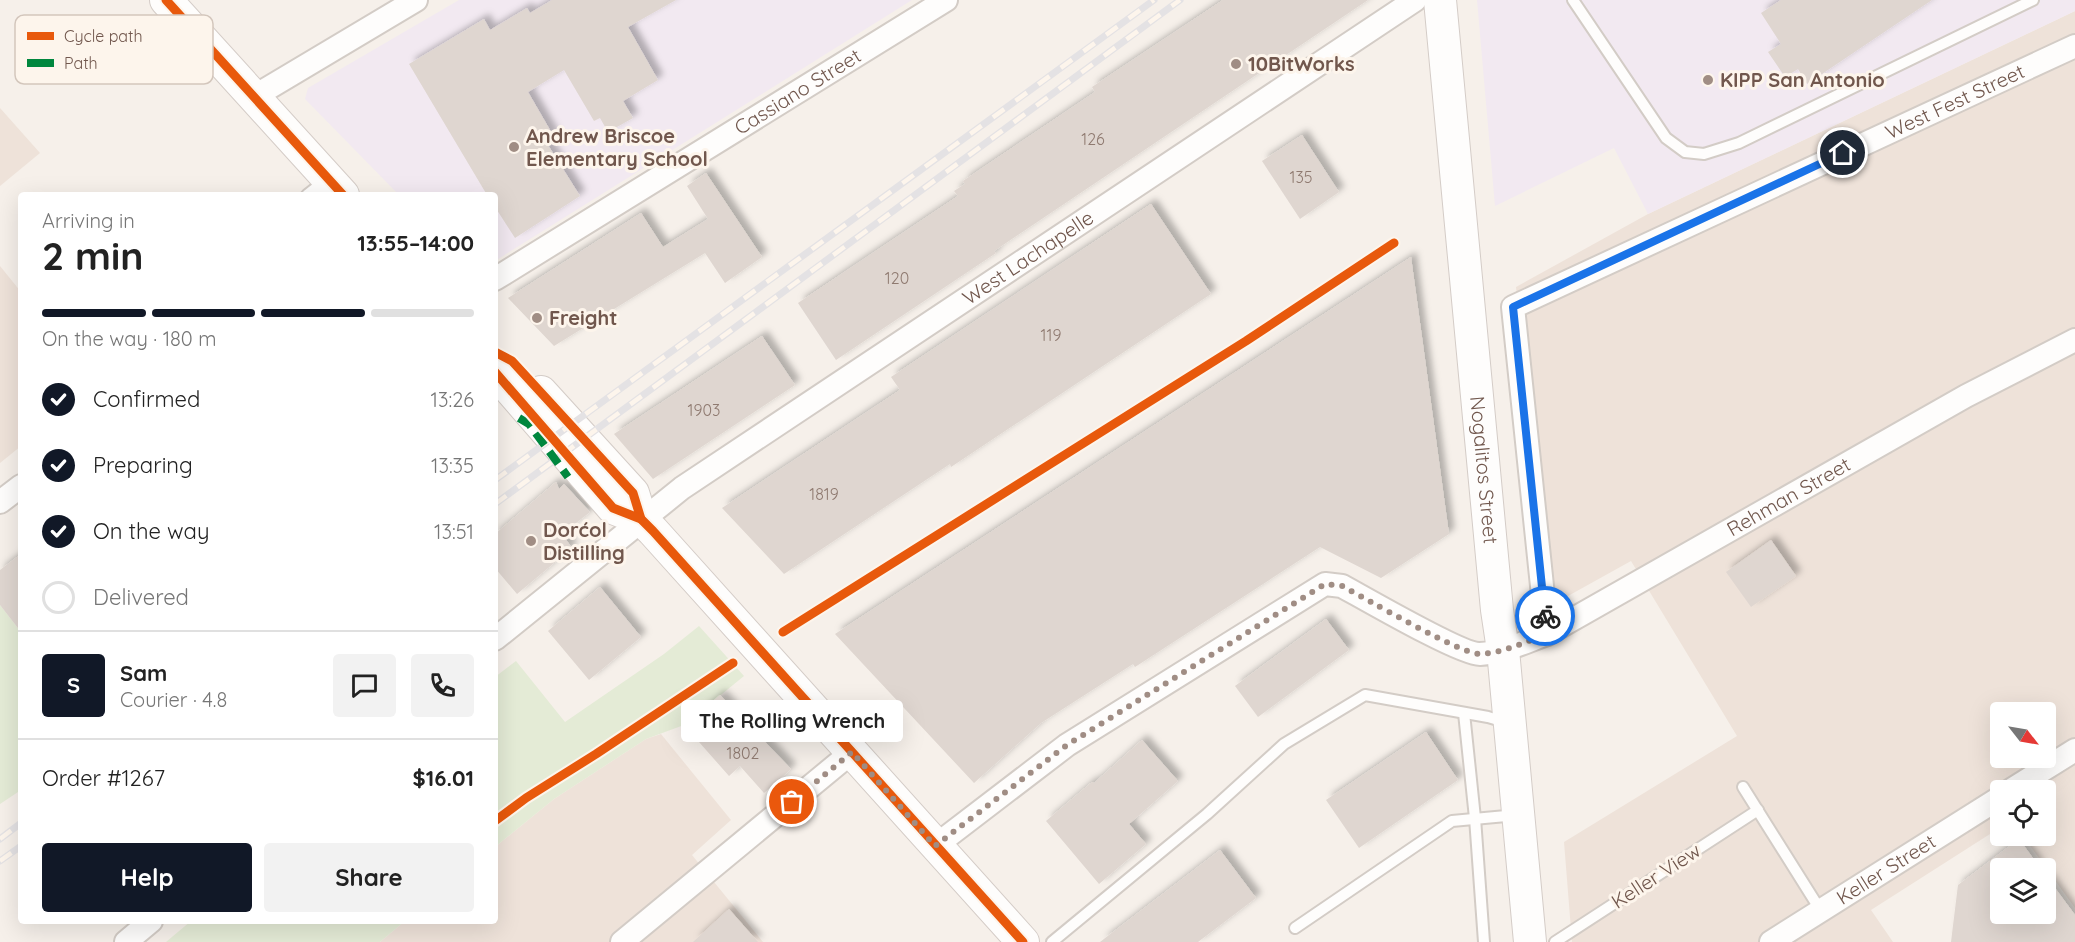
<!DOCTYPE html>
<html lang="en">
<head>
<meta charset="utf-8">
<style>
	:root { --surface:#fff; --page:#f2f2f2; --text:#222; --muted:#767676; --line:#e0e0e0; --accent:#111827 }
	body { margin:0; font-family:Quicksand,sans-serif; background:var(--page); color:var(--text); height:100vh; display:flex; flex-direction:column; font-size:22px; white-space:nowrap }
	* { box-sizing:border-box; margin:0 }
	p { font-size:20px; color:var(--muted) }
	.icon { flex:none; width:33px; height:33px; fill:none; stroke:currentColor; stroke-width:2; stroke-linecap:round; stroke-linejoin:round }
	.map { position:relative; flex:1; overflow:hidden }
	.panel { position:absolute; left:18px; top:192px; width:480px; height:732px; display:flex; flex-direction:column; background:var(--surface); border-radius:6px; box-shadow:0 6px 24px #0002 }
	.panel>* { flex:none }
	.needle { width:39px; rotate:121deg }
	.buttons { position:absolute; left:1990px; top:702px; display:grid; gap:12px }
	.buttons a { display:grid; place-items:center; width:66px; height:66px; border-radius:6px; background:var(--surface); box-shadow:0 6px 24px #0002; font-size:30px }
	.pin { position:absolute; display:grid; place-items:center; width:51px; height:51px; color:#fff; margin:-26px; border:3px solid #fff; border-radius:50%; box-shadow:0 2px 6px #0007 }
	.courier { position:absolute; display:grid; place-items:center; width:60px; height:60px; margin:-30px; border:4px solid #1a73e8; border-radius:50%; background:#fff; color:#222; box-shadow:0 2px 8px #0007 }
	.bubble { position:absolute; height:42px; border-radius:6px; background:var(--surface); box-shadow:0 6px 24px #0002; font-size:20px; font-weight:800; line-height:42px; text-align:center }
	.summary em { font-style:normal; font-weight:800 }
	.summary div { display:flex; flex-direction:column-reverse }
	.summary { display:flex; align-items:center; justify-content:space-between; height:102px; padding:0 24px }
	h1 { font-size:39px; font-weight:800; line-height:45px }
	.bar { display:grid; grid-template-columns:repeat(4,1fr); gap:9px 6px; align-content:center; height:72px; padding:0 24px }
	.bar i { height:8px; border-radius:4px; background:var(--line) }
	.bar .current { background:var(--accent) }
	.bar p { grid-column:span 4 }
	.line { display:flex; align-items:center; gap:15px; padding:0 24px; border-top:2px solid var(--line) }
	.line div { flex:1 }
	.round { display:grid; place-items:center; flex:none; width:63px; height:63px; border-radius:6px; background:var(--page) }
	ol { padding:0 24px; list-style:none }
	li { display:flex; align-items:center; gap:18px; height:66px }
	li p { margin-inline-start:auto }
	li .icon { padding:6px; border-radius:50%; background:var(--accent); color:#fff; stroke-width:4 }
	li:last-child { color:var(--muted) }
	li i { width:33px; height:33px; border:3px solid var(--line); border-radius:50% }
	.action { display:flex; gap:12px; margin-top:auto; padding:12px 24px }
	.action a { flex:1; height:69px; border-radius:6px; background:var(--accent); color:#fff; font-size:24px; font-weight:800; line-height:69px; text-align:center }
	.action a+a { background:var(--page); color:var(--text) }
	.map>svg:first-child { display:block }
	.residential { fill:#eee2d9; fill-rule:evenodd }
	.education { fill:#f2e9f1 }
	.green { fill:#e4ebd6 }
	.building { fill:#dfd6d0; filter:url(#shadow) }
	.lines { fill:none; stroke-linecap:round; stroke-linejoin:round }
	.service-casing { stroke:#d3ccc6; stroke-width:14 }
	.minor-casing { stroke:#d3ccc6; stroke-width:26 }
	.secondary-casing { stroke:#d4ccc7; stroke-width:34 }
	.service { stroke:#fefdfc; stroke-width:10 }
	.minor { stroke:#fefdfc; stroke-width:22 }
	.secondary { stroke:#fefdfc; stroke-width:32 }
	.rail-casing { stroke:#e4e2e4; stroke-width:7 }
	.rail { stroke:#fdf5ec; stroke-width:4.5; stroke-dasharray:14; stroke-linecap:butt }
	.quiet { stroke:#00873e; stroke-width:8; stroke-dasharray:15 8; stroke-linecap:butt }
	.cycleway-casing { stroke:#fdf5ec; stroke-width:13 }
	.cycleway { stroke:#e8590c; stroke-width:9 }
	.done { stroke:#a08d84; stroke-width:6; stroke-dasharray:0 10.8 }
	.route { stroke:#1a73e8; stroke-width:8 }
	.poi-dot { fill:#a08d84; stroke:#fdf5ec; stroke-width:2 }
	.labels { text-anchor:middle; stroke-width:6; stroke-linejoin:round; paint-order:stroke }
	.number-label { font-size:16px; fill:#8f7a70 }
	.poi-label { font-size:20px; font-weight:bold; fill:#71574d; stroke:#fdf5ec; text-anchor:start }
	.street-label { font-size:20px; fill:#71574d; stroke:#fdf5ec }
	.key { fill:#fdf5ec; stroke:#d3c6bc; stroke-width:1.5 }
	.key-label { font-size:16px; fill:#71574d }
</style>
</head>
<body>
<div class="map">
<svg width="2075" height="942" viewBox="0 0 2075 942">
	<defs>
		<filter id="shadow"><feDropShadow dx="5.5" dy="-5.5" stdDeviation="3" flood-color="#0004"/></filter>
	</defs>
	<rect width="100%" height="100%" fill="#f6f0ea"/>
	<g class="residential">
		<path d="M 2075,11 L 2075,908 L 2023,836 L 2046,836 L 2046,790 L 2001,790 L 2001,827 L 1871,910 L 1893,942 L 1572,942 L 1564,842 L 1737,736 L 1631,561 L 1550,606 L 1516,287 L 1648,214 ZM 2001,712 L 2046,712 L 2046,758 L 2001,758 Z"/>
		<path d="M 0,108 L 40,153 L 0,186 Z"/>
		<path d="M 0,266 L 21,292 L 21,446 L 0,463 Z"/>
		<path d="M 661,734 L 731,820 L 692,855 L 763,942 L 380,942 L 405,921 L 495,921 L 495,847 L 554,799 L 646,739 Z"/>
	</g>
	<g class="education">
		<path d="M 459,0 L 912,0 L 495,261 L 495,195 L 399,195 L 305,99 L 308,88 Z"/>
		<path d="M 1477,0 L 2075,0 L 2075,11 L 1648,214 L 1614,148 L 1495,206 Z"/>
	</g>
	<g class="green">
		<path d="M 0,605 L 21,632 L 21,790 L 0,804 Z"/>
		<path d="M 699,626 L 744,676 L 684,725 L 646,739 L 554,799 L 495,847 L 495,677 L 516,661 L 565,722 L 664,654 Z"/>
		<path d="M 191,921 L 405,921 L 380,942 L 166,942 Z"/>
	</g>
	<g class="building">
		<path d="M 552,0 L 676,0 L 628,27 L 658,80 L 623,101 L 633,118 L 608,132 L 600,118 L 594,121 L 564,70 L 528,92 L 554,137 L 546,142 L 580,196 L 515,238 L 495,207 L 495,195 L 487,195 L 409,64 L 484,19 L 490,30 L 527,8 L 530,13 Z"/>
		<path d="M 1223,0 L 1368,0 L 994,251 L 996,253 L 836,360 L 798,303 L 958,196 L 954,191 L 965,184 L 963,181 L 1095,92 L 1092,87 Z"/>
		<path d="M 1781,0 L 1932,0 L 1807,84 L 1798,69 L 1785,77 L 1768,52 L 1781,44 L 1761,13 Z"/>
		<path d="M 1302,135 L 1339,192 L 1300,219 L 1262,161 Z"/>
		<path d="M 706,173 L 762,257 L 725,283 L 705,253 L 554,346 L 508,298 L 641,213 L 663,247 L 708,219 L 687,186 Z"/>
		<path d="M 1151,204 L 1211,294 L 951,467 L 950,464 L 784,574 L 722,508 L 900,390 L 891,377 Z"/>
		<path d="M 1411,257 L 1449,534 L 1381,578 L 1320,547 L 1135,667 L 1133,664 L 1041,723 L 974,783 L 835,634 Z"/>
		<path d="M 762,336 L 795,385 L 653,479 L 614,434 Z"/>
		<path d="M 556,482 L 559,489 L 564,484 L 590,512 L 562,534 L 572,548 L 517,594 L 495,568 L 495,534 Z"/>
		<path d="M 1771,540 L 1796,576 L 1751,607 L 1726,572 Z"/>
		<path d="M 21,554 L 21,632 L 0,605 L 0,570 Z"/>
		<path d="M 600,587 L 641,637 L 589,680 L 548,631 Z"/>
		<path d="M 1326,619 L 1349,650 L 1258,717 L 1235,686 Z"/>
		<path d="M 720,695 L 791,769 L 764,793 L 740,766 L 729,776 L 684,725 Z"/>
		<path d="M 1426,732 L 1458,780 L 1359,848 L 1326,800 Z"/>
		<path d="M 1142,740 L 1178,781 L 1129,824 L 1146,844 L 1099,884 L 1046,821 L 1092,782 L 1094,783 Z"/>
		<path d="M 2019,839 L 2040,868 L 2001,868 L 2001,914 L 2046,914 L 2046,876 L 2075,915 L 2075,942 L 1951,942 L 1958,885 Z"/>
		<path d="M 1220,850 L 1256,898 L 1198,942 L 1100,942 Z"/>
		<path d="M 729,909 L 758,942 L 693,942 Z"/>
	</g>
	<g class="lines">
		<defs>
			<g id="service">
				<path d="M 1573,0 L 1666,138 L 1685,152 L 1704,154 L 1739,143 L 2033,0"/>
				<path d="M 307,195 L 326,180"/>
				<path d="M 1464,713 L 1475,818 L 1484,942"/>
				<path d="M 1743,787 L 1821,911"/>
				<path d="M 1295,928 L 1452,821 L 1517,815"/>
				<path d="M 1052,942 L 1207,814 L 1284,744 L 1365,695 L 1488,717 L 1505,722"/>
				<path d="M 1555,942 L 1758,810"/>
			</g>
			<g id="minor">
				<path d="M 255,96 L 416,0"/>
				<path id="s1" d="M 495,279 L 946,0"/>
				<path d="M 0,502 L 21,486"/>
				<path id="s2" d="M 1547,634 L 1513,307 L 2075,46"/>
				<path id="s3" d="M 495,639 L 682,488 L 1415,0"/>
				<path d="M 2011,790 L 2075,750"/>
				<path id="s4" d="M 935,846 L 1067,745 L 1325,584 L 1342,586 C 1364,598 1462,655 1480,654 C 1503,653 1525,642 1547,634 L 1966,396 L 2075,340"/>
				<path d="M 126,942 L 151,921"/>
				<path d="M 622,942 L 852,752"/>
				<path id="s5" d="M 1771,942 L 2001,797"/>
			</g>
			<g id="secondary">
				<path d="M 166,0 L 343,195"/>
				<path id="s6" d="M 1440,0 L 1497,610 L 1503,650 L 1530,942"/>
				<path d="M 495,372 L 613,508 L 641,519 L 653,531 L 1023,942"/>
				<path d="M 541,392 L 633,493 L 641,519"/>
			</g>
		</defs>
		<use href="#service" class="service-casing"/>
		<use href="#minor" class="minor-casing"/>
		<use href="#secondary" class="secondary-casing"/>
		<use href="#service" class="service"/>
		<use href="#minor" class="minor"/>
		<use href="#secondary" class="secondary"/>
		<defs>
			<g id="rail">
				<path d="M 495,480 L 1154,0"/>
				<path d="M 495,504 L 1180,0"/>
				<path d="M 0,839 L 21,823"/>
				<path d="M 0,861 L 21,846"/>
			</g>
		</defs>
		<use href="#rail" class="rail-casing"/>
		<use href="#rail" class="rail"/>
		<path class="quiet" d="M 519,418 L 529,424 L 568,477"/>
		<defs>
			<g id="cycleway">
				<path d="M 166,0 L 343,195"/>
				<path d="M 495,352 L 512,361 L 633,493 L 641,519"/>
				<path d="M 495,372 L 613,508 L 641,519 L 653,531 L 1023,942"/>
				<path d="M 783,632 L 1246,341 L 1394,243"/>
				<path d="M 495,821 L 526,798 L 596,754 L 733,663"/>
			</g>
		</defs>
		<use href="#cycleway" class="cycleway-casing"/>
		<use href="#cycleway" class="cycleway"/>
	</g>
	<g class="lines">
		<path class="done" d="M 792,802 L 852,752 L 935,846 L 1067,745 L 1325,584 L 1342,586 C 1365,598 1462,655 1480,654 C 1503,653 1525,642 1547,634 L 1545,616"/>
		<path class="route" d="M 1545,616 L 1513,307 L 1843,153"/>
	</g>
	<g class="poi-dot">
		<circle cx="1236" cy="64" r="6"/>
		<circle cx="1708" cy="80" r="6"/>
		<circle cx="514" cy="147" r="6"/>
		<circle cx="537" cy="318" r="6"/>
		<circle cx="531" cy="541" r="6"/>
	</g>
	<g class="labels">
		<g class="number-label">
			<text x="1093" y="145">126</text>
			<text x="1301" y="183">135</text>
			<text x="897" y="284">120</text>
			<text x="1051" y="341">119</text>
			<text x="704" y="416">1903</text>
			<text x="824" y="500">1819</text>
			<text x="743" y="759">1802</text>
		</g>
		<g class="poi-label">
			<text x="1248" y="71">10BitWorks</text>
			<text x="1720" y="87">KIPP San Antonio</text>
			<text x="526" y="143">Andrew Briscoe<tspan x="526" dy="23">Elementary School</tspan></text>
			<text x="549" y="325">Freight</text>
			<text x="543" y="537">Dorćol<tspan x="543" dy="23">Distilling</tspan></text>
		</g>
		<g class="street-label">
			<text dy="7" stroke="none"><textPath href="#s1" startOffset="356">Cassiano Street</textPath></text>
			<text dy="7" stroke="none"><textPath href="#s2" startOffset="816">West Fest Street</textPath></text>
			<text dy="7" stroke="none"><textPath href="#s3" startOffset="656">West Lachapelle</textPath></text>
			<text dy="7" stroke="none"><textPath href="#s6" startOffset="472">Nogalitos Street</textPath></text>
			<text dy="7" stroke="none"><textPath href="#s4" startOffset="990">Rehman Street</textPath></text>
			<text dy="7" stroke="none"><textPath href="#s5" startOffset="136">Keller Street</textPath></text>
			<text transform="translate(1656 876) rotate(-33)" y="7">Keller View</text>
		</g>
	</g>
	<rect x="15" y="15" width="198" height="69" rx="9" class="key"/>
	<rect x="27" y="32" width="27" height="8" fill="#e8590c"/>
	<rect x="27" y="59" width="27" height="8" fill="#00873e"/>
	<g class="key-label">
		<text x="64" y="42">Cycle path</text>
		<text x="64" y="69">Path</text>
	</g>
</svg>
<div class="buttons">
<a><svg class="needle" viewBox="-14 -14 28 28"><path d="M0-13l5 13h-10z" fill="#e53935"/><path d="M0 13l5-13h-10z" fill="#767676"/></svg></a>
<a><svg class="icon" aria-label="locate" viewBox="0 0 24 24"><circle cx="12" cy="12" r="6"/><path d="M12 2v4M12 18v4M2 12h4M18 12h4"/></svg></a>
<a><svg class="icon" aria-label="layers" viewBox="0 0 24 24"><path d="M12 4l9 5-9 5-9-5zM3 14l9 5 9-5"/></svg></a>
</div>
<div class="pin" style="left:792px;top:802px;background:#ea580c"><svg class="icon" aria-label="bag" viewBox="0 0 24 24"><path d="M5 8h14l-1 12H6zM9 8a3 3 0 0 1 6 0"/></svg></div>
<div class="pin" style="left:1843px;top:153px;background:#1f2937"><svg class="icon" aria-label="home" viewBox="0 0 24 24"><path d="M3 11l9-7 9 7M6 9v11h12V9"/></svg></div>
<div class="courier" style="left:1545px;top:616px"><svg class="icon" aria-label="bike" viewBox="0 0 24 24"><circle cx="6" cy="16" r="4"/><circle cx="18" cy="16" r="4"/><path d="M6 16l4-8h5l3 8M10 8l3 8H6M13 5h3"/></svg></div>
<div class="bubble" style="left:681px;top:700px;width:222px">The Rolling Wrench</div>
<section class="panel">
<div class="summary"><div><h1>2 min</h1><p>Arriving in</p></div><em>13:55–14:00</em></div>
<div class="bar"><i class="current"></i><i class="current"></i><i class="current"></i><i></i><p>On the way · 180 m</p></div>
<ol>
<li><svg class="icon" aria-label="check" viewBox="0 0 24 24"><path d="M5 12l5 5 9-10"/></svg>Confirmed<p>13:26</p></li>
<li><svg class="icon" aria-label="check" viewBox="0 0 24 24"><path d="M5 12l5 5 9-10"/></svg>Preparing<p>13:35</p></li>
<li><svg class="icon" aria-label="check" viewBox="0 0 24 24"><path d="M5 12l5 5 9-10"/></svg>On the way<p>13:51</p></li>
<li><i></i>Delivered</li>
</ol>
<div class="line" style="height:108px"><b class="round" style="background:var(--accent);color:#fff">S</b><div><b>Sam</b><p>Courier · 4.8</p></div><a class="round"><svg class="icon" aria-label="chat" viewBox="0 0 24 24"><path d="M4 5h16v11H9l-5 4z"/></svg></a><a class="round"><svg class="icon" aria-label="phone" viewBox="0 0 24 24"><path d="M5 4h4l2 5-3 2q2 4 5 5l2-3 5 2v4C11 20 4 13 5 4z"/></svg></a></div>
<div class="line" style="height:78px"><div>Order #1267</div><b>$16.01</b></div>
<div class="action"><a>Help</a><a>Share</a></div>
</section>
</div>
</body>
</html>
